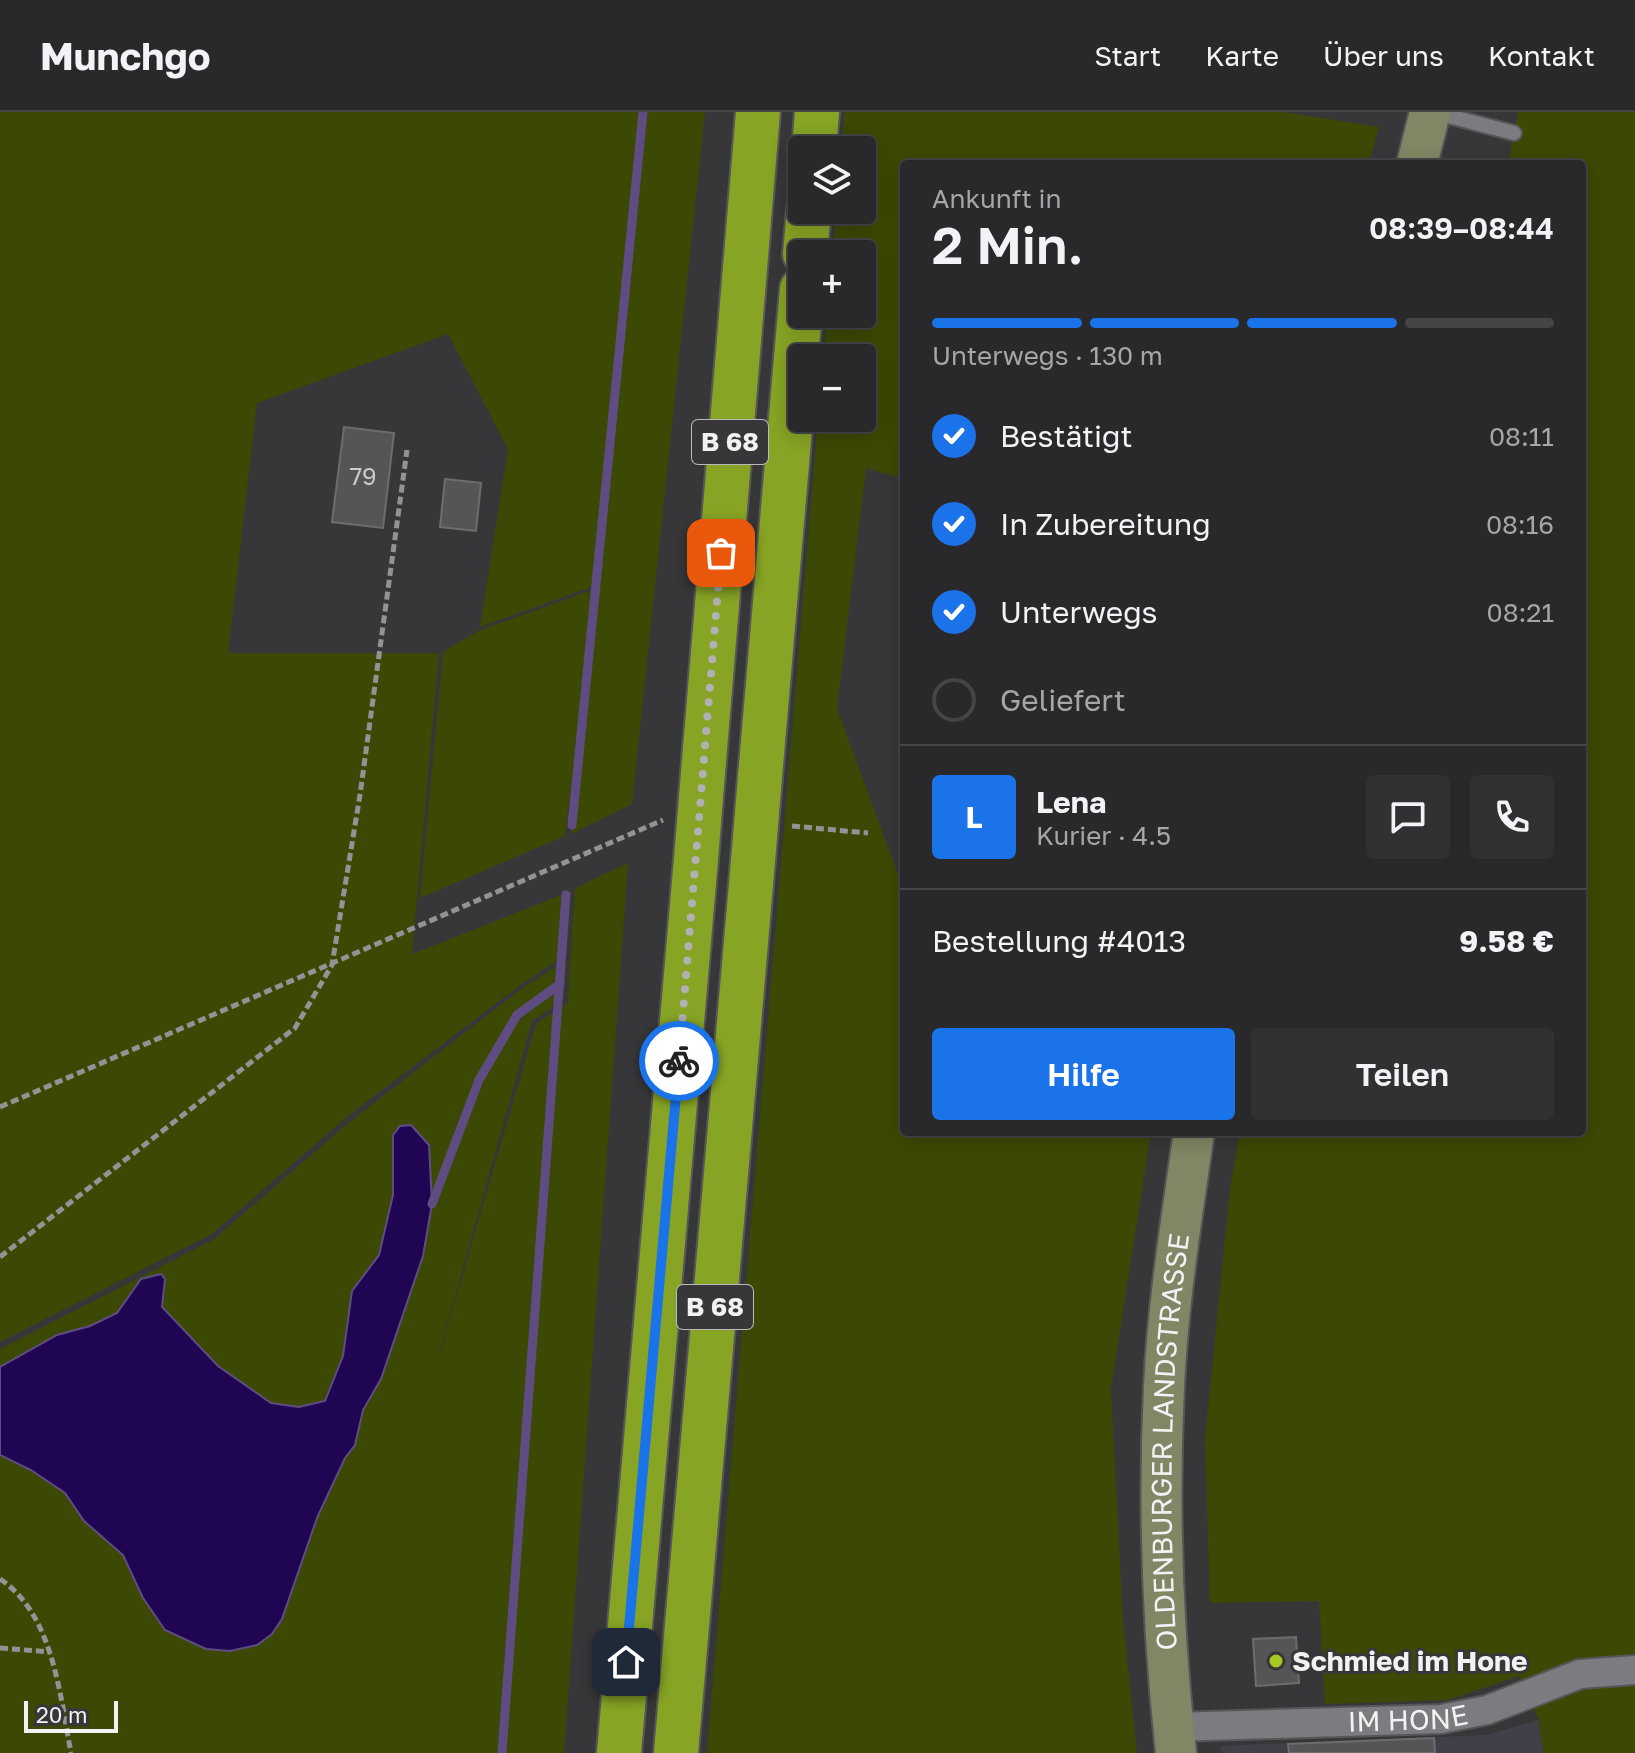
<!DOCTYPE html>
<html lang="de">
<head>
<meta charset="utf-8">
<style>
	:root { --surface:#29292c; --page:#313134; --text:#f1f3f6; --muted:#a5a6a9; --line:#454548; --accent:#1a73e8 }
	body { margin:0; font-family:"Golos Text",sans-serif; background:var(--page); color:var(--text); height:100vh; display:flex; flex-direction:column; font-size:30px; white-space:nowrap }
	* { box-sizing:border-box; margin:0 }
	p { font-size:26px; color:var(--muted) }
	.icon { flex:none; width:44px; height:44px; fill:none; stroke:currentColor; stroke-width:2; stroke-linecap:round; stroke-linejoin:round }
	.map { position:relative; flex:1; overflow:hidden }
	.panel { position:absolute; left:900px; top:48px; width:686px; height:976px; display:flex; flex-direction:column; background:var(--surface); border-radius:8px; box-shadow:0 4px 20px #0003,0 0 0 2px var(--line) }
	.panel>* { flex:none }
	.fabs { position:absolute; left:788px; top:24px; display:grid; gap:16px }
	.fabs a { display:grid; place-items:center; width:88px; height:88px; border-radius:8px; background:var(--surface); box-shadow:0 4px 20px #0003,0 0 0 2px var(--line); font-size:40px }
	.scale { position:absolute; left:24px; bottom:20px; width:94px; box-sizing:border-box; padding-left:8px; border:4px solid #f2f2f4; border-top:0; font-size:22px; line-height:28px; white-space:nowrap; color:#f2f2f4; -webkit-text-stroke:6px #37373a; paint-order:stroke }
	.pin { position:absolute; display:grid; place-items:center; width:68px; height:68px; color:#fff; margin:-34px; border-radius:16px; box-shadow:0 4px 12px #0006 }
	.courier { position:absolute; display:grid; place-items:center; width:80px; height:80px; margin:-40px; border:6px solid #1a73e8; border-radius:50%; background:#fff; color:#222; box-shadow:0 2px 10px #0007 }
	.summary em { font-style:normal; font-weight:600 }
	.summary div { display:flex; flex-direction:column-reverse }
	.summary { display:flex; align-items:center; justify-content:space-between; height:136px; padding:0 32px }
	h1 { font-size:52px; font-weight:600; line-height:60px }
	.bar { display:grid; grid-template-columns:repeat(4,1fr); gap:12px 8px; align-content:center; height:96px; padding:0 32px }
	.bar i { height:10px; border-radius:6px; background:var(--line) }
	.bar .current { background:var(--accent) }
	.bar p { grid-column:span 4 }
	.line { display:flex; align-items:center; gap:20px; padding:0 32px; border-top:2px solid var(--line) }
	.line div { flex:1 }
	.round { display:grid; place-items:center; flex:none; width:84px; height:84px; border-radius:8px; background:var(--page) }
	ol { padding:0 32px; list-style:none }
	li { display:flex; align-items:center; gap:24px; height:88px }
	li p { margin-inline-start:auto }
	li .icon { padding:8px; border-radius:50%; background:var(--accent); color:#fff; stroke-width:4 }
	li:last-child { color:var(--muted) }
	li i { width:44px; height:44px; border:4px solid var(--line); border-radius:50% }
	.primary-button { display:flex; gap:16px; margin-top:auto; padding:16px 32px }
	.primary-button a { flex:1; height:92px; border-radius:8px; background:var(--accent); color:#fff; font-size:32px; font-weight:600; line-height:92px; text-align:center }
	.primary-button a+a { background:var(--page); color:var(--text) }
	header { display:flex; align-items:center; gap:48px; box-sizing:border-box; height:112px; padding:0 40px; background:var(--surface); border-bottom:2px solid var(--line) }
	header strong { font-size:38px }
	nav { display:flex; gap:44px; margin-inline-start:auto; font-size:28px }
	.map>svg:first-child { display:block }
	.built { fill:#414049 }
	.green { fill:#3b4904 }
	.water { fill:#200552; stroke:#5f4c83; stroke-width:2 }
	.lines { fill:none; stroke-linecap:round; stroke-linejoin:round }
	.stream { stroke:#5f4c83; stroke-width:9 }
	.building { fill:#555558; stroke:#6d6d70; stroke-width:2 }
	.lane-casing { stroke:#565558; stroke-width:18 }
	.street-casing { stroke:#565558; stroke-width:32 }
	.secondary-casing { stroke:#565558; stroke-width:44 }
	.highway-casing { stroke:#565558; stroke-width:48 }
	.path { stroke:#939395; stroke-width:5; stroke-dasharray:8 4; stroke-linecap:butt }
	.lane { stroke:#7c7b7f; stroke-width:14 }
	.street { stroke:#7c7b7f; stroke-width:28 }
	.secondary { stroke:#7f8764; stroke-width:40 }
	.highway { stroke:#87a424; stroke-width:44 }
	.highway-bridge-casing { stroke:#565558; stroke-width:48; stroke-linecap:butt }
	.highway-bridge { stroke:#87a424; stroke-width:44 }
	.done { stroke:#b1b1b3; stroke-width:8; stroke-dasharray:0 14.4 }
	.route { stroke:#1a73e8; stroke-width:10 }
	.poi-dot { fill:#a5c824; stroke:#37373a; stroke-width:3 }
	.labels { text-anchor:middle; stroke-width:6; stroke-linejoin:round; paint-order:stroke }
	.number-label { font-size:24px; fill:#cbcbcd }
	.shield { fill:#37373a; stroke:#bababc; stroke-width:2 }
	.shield-label { font-size:26px; font-weight:bold; fill:#f2f2f4 }
	.street-label { font-size:28px; fill:#f2f2f4; stroke:#37373a }
	.poi-label { font-size:28px; font-weight:bold; fill:#f2f2f4; stroke:#37373a; text-anchor:start }
</style>
</head>
<body>
<header>
<strong>Munchgo</strong>
<nav><a>Start</a><a>Karte</a><a>Über uns</a><a>Kontakt</a></nav>
</header>
<div class="map">
<svg width="1635" height="1641" viewBox="0 0 1635 1641">
	<rect width="100%" height="100%" fill="#37373a"/>
	<path class="built" d="M 1539,1608 L 1543,1641 L 1221,1641 L 1220,1634 L 1486,1623 Z"/>
	<g class="green">
		<path d="M 0,0 L 705,0 L 632,692 L 571,722 L 600,472 L 480,515 L 508,337 L 448,222 L 257,291 L 228,541 L 439,541 L 412,842 L 571,779 L 567,842 L 523,871 L 349,1003 L 212,1122 L 0,1230 Z"/>
		<path d="M 844,0 L 1283,0 L 1379,15 L 1369,52 L 904,52 L 904,367 L 866,356 L 837,597 L 904,778 L 904,1020 L 1151,1020 L 1111,1276 L 1123,1509 L 1137,1641 L 707,1641 L 818,306 L 862,306 L 862,246 L 823,246 L 827,202 L 862,202 L 862,142 L 832,142 L 836,98 L 862,98 L 862,38 L 841,38 Z"/>
		<path d="M 1518,0 L 1635,0 L 1635,1641 L 1543,1641 L 1539,1608 L 1519,1564 L 1448,1588 L 1325,1592 L 1319,1489 L 1210,1491 L 1205,1327 L 1230,1076 L 1240,1020 L 1582,1020 L 1582,52 L 1491,52 L 1509,48 Z"/>
		<path d="M 595,477 L 565,724 L 420,786 L 443,540 L 478,519 Z"/>
		<path d="M 628,751 L 564,1641 L 0,1641 L 0,1237 L 213,1128 L 347,1012 L 525,874 L 567,848 L 563,889 L 532,909 L 428,1281 L 536,912 L 568,890 L 575,776 Z"/>
	</g>
	<path class="water" d="M 411,1013 L 429,1033 L 432,1092 L 423,1144 L 381,1267 L 363,1298 L 355,1333 L 345,1346 L 317,1406 L 282,1507 L 272,1522 L 257,1533 L 230,1539 L 206,1537 L 165,1518 L 143,1486 L 123,1443 L 84,1409 L 65,1381 L 31,1358 L 0,1343 L 0,1255 L 57,1223 L 90,1214 L 117,1201 L 141,1167 L 161,1162 L 165,1167 L 162,1195 L 218,1254 L 271,1291 L 299,1295 L 325,1289 L 343,1244 L 352,1179 L 379,1143 L 393,1083 L 393,1023 L 400,1014 Z"/>
	<g class="lines">
		<g class="stream">
			<path d="M 572,713 L 643,0"/>
			<path d="M 432,1092 L 479,968 L 517,903 L 560,872"/>
			<path d="M 502,1641 L 566,783"/>
		</g>
	</g>
	<g class="building">
		<path d="M 344,315 L 394,321 L 383,416 L 332,410 Z"/>
		<path d="M 445,367 L 481,371 L 476,419 L 440,415 Z"/>
		<path d="M 1296,1525 L 1299,1571 L 1256,1574 L 1253,1527 Z"/>
		<path d="M 1434,1626 L 1435,1641 L 1289,1641 L 1288,1632 Z"/>
	</g>
	<g class="lines">
		<defs>
			<path id="lane" d="M 1433,0 L 1514,21"/>
			<g id="street">
				<path id="s1" d="M 1174,1615 L 1441,1607 L 1487,1598 L 1580,1562 L 1635,1558"/>
			</g>
			<g id="secondary">
				<path d="M 1417,52 L 1430,0"/>
				<path id="s2" d="M 1176,1641 C 1163,1521 1158,1396 1164,1275 C 1168,1189 1182,1104 1194,1020"/>
			</g>
			<g id="highway">
				<path d="M 814,38 L 817,0"/>
				<path d="M 805,142 L 809,98"/>
				<path d="M 703,661 L 758,0"/>
				<path d="M 760,665 L 802,177"/>
				<path d="M 619,1641 L 696,747"/>
				<path d="M 676,1641 L 753,749"/>
			</g>
		</defs>
		<use href="#lane" class="lane-casing"/>
		<use href="#street" class="street-casing"/>
		<use href="#secondary" class="secondary-casing"/>
		<use href="#highway" class="highway-casing"/>
		<g class="path">
			<path d="M 792,714 L 868,721"/>
			<path d="M 0,995 L 663,708"/>
			<path d="M 0,1145 L 295,916 L 332,853 L 360,683 L 407,338"/>
			<path d="M 0,1467 C 53,1502 60,1583 71,1641"/>
			<path d="M 0,1536 L 51,1540"/>
		</g>
		<use href="#lane" class="lane"/>
		<use href="#street" class="street"/>
		<use href="#secondary" class="secondary"/>
		<use href="#highway" class="highway"/>
		<defs>
			<g id="highway-bridge">
				<path d="M 696,747 L 703,661"/>
				<path d="M 753,749 L 760,665"/>
			</g>
		</defs>
		<use href="#highway-bridge" class="highway-bridge-casing"/>
		<use href="#highway-bridge" class="highway-bridge"/>
	</g>
	<g class="lines">
		<path class="done" d="M 679,949 L 721,441"/>
		<path class="route" d="M 626,1550 L 679,949"/>
	</g>
	<circle class="poi-dot" cx="1276" cy="1549" r="8"/>
	<g class="labels">
		<g class="number-label">
			<text x="363" y="373">79</text>
		</g>
		<g class="shield">
			<rect x="692" y="308" width="76" height="44" rx="6"/>
			<rect x="677" y="1173" width="76" height="44" rx="6"/>
		</g>
		<g class="shield-label">
			<text x="730" y="339">B 68</text>
			<text x="715" y="1204">B 68</text>
		</g>
		<g class="street-label">
			<text dy="10" stroke="none"><textPath href="#s2" startOffset="312">OLDENBURGER LANDSTRASSE</textPath></text>
			<text dy="10" stroke="none"><textPath href="#s1" startOffset="234">IM HONE</textPath></text>
		</g>
		<g class="poi-label">
			<text x="1292" y="1559">Schmied im Hone</text>
		</g>
	</g>
</svg>
<div class="fabs">
<a><svg class="icon" aria-label="layers" viewBox="0 0 24 24"><path d="M12 4l9 5-9 5-9-5zM3 14l9 5 9-5"/></svg></a>
<a>+</a>
<a>−</a>
</div>
<div class="scale">20 m</div>
<div class="pin" style="left:721px;top:441px;background:#ea580c"><svg class="icon" aria-label="bag" viewBox="0 0 24 24"><path d="M5 8h14l-1 12H6zM9 8a3 3 0 0 1 6 0"/></svg></div>
<div class="pin" style="left:626px;top:1550px;background:#1f2937"><svg class="icon" aria-label="home" viewBox="0 0 24 24"><path d="M3 11l9-7 9 7M6 9v11h12V9"/></svg></div>
<div class="courier" style="left:679px;top:949px"><svg class="icon" aria-label="bike" viewBox="0 0 24 24"><circle cx="6" cy="16" r="4"/><circle cx="18" cy="16" r="4"/><path d="M6 16l4-8h5l3 8M10 8l3 8H6M13 5h3"/></svg></div>
<section class="panel">
<div class="summary"><div><h1>2 Min.</h1><p>Ankunft in</p></div><em>08:39–08:44</em></div>
<div class="bar"><i class="current"></i><i class="current"></i><i class="current"></i><i></i><p>Unterwegs · 130 m</p></div>
<ol>
<li><svg class="icon" aria-label="check" viewBox="0 0 24 24"><path d="M5 12l5 5 9-10"/></svg>Bestätigt<p>08:11</p></li>
<li><svg class="icon" aria-label="check" viewBox="0 0 24 24"><path d="M5 12l5 5 9-10"/></svg>In Zubereitung<p>08:16</p></li>
<li><svg class="icon" aria-label="check" viewBox="0 0 24 24"><path d="M5 12l5 5 9-10"/></svg>Unterwegs<p>08:21</p></li>
<li><i></i>Geliefert</li>
</ol>
<div class="line" style="height:144px"><b class="round" style="background:var(--accent);color:#fff">L</b><div><b>Lena</b><p>Kurier · 4.5</p></div><a class="round"><svg class="icon" aria-label="chat" viewBox="0 0 24 24"><path d="M4 5h16v11H9l-5 4z"/></svg></a><a class="round"><svg class="icon" aria-label="phone" viewBox="0 0 24 24"><path d="M5 4h4l2 5-3 2q2 4 5 5l2-3 5 2v4C11 20 4 13 5 4z"/></svg></a></div>
<div class="line" style="height:104px"><div>Bestellung #4013</div><b>9.58 €</b></div>
<div class="primary-button"><a>Hilfe</a><a>Teilen</a></div>
</section>
</div>
</body>
</html>
